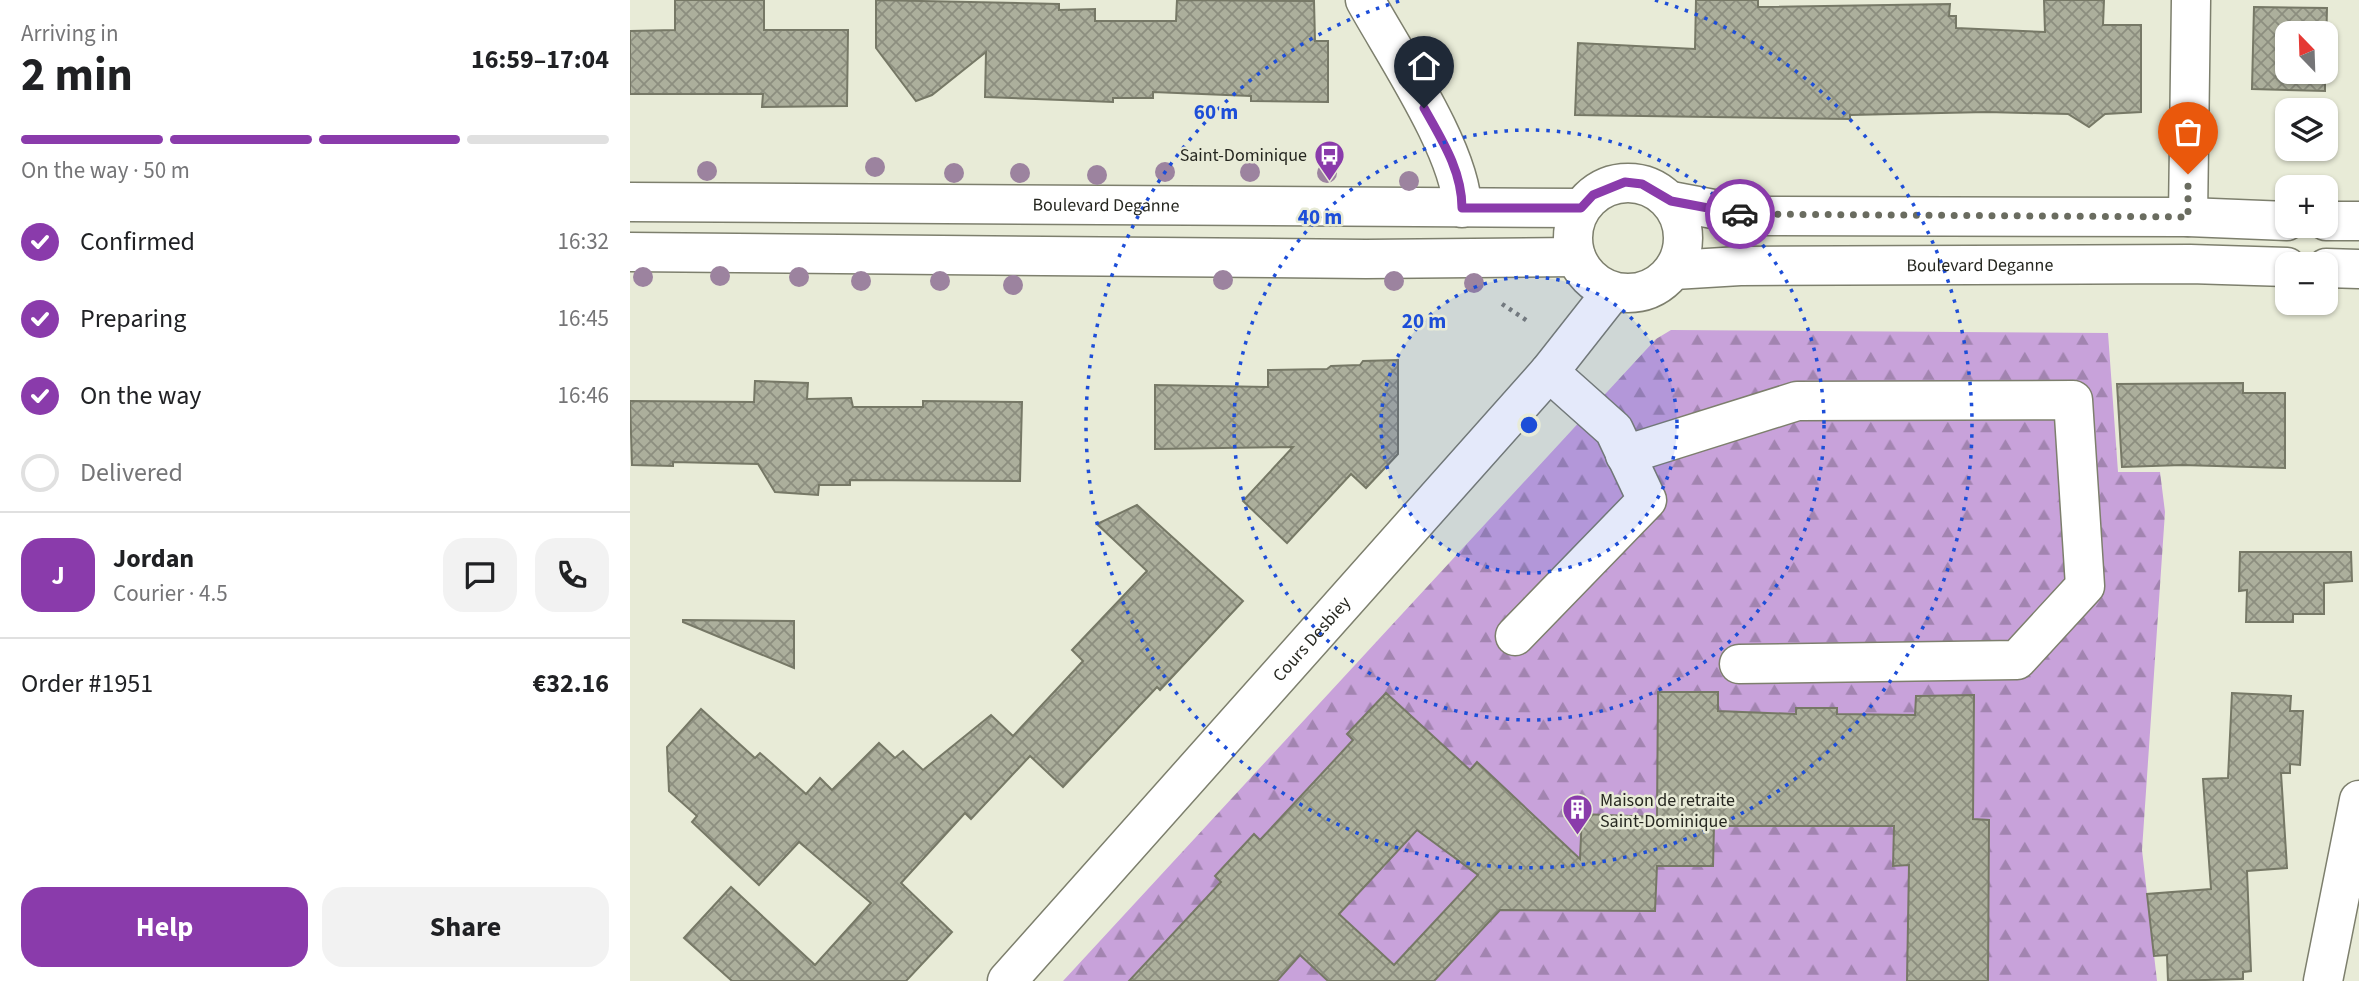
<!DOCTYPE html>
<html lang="en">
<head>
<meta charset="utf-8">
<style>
	:root { --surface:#fff; --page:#f2f2f2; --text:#202124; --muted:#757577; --line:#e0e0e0; --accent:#8a3bab }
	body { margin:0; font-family:"Source Sans 3",sans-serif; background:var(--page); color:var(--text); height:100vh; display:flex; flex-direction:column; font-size:26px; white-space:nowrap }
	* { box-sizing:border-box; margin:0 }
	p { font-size:23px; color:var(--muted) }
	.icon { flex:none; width:38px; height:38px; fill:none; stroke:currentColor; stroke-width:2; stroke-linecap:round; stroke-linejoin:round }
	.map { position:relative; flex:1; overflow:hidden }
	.drawer { display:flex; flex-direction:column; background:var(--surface); width:630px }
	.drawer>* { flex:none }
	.needle { width:46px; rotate:337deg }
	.tools { position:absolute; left:1645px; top:21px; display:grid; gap:14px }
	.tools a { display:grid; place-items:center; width:63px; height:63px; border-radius:14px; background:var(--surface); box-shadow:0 2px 5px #0004; font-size:35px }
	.pin { position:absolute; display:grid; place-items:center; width:60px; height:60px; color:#fff; margin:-72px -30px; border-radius:50% 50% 50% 0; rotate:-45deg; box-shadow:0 0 7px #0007 }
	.pin .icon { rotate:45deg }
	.courier { position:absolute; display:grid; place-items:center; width:70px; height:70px; margin:-35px; border:5px solid #8a3bab; border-radius:50%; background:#fff; color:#222; box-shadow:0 2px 9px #0007 }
	.headline em { font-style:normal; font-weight:700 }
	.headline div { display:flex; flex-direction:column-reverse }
	.headline { display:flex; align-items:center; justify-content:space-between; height:119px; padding:0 21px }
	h1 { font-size:46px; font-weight:700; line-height:52px }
	.bar { display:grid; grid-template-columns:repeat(4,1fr); gap:10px 7px; align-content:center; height:84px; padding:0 21px }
	.bar i { height:9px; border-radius:5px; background:var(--line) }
	.bar .current { background:var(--accent) }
	.bar p { grid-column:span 4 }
	.line { display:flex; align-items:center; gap:18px; padding:0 21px; border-top:2px solid var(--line) }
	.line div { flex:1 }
	.round { display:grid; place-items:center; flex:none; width:74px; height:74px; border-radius:21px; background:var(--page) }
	ol { padding:0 21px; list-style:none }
	li { display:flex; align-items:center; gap:21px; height:77px }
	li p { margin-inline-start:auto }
	li .icon { padding:7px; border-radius:50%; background:var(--accent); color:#fff; stroke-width:4 }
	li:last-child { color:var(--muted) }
	li i { width:38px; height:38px; border:4px solid var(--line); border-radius:50% }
	.button { display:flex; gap:14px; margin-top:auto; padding:14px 21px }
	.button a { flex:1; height:80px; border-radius:21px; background:var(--accent); color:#fff; font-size:28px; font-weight:700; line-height:80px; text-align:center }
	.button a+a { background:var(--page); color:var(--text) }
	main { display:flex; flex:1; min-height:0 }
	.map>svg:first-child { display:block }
	.forest { fill:url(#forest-firs) }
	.building { fill:url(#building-cross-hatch); stroke:#767866; stroke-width:2; fill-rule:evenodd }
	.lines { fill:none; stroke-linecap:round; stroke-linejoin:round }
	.minor-casing { stroke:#7d7f6d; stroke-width:41 }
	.path { stroke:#7e8073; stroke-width:4.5; stroke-dasharray:3.5 5; stroke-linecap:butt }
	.minor { stroke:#fff; stroke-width:38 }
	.tree { fill:#9c839f }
	.done { stroke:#6a6c60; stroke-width:7; stroke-dasharray:0 12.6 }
	.route { stroke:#8a3bab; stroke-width:9 }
	.ring { fill:none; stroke:#1d4ed8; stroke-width:3.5; stroke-dasharray:3.5 7 }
	.labels { text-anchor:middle; stroke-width:5; stroke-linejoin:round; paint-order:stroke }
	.poi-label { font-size:18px; fill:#262720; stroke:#e8ebd7; text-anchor:end }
	.street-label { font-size:18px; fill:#262720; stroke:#e8ebd7 }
	.centre { fill:#1d4ed8; stroke:#e8ebd7; stroke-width:3.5 }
	.ring-label { font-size:21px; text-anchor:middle; font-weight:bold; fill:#1d4ed8; stroke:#e8ebd7; stroke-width:5; stroke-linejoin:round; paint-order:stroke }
</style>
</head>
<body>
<main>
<section class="drawer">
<div class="headline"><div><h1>2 min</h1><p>Arriving in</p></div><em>16:59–17:04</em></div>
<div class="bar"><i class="current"></i><i class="current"></i><i class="current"></i><i></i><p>On the way · 50 m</p></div>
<ol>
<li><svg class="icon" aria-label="check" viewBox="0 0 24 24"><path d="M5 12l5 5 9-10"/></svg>Confirmed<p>16:32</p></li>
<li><svg class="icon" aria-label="check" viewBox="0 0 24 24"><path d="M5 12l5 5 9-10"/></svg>Preparing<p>16:45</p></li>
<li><svg class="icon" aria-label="check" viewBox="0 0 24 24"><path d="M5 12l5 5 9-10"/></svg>On the way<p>16:46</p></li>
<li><i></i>Delivered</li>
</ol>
<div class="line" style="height:126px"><b class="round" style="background:var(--accent);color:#fff">J</b><div><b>Jordan</b><p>Courier · 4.5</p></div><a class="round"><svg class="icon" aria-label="chat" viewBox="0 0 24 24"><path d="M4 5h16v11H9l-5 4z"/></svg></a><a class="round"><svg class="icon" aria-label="phone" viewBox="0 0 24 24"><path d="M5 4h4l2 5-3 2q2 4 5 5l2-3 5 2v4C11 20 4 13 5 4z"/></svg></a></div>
<div class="line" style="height:91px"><div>Order #1951</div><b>€32.16</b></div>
<div class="button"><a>Help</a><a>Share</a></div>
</section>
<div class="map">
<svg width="1729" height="981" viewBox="0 0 1729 981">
	<defs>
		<pattern id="forest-firs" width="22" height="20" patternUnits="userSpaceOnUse" patternTransform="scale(1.75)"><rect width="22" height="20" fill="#c8a2da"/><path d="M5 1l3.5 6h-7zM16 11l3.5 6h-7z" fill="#a284b0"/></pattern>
		<pattern id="building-cross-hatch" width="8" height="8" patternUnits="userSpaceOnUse" patternTransform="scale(1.75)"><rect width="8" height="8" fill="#acaf9c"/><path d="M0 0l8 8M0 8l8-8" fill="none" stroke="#8c8e7f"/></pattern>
	</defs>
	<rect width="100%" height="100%" fill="#e8ebd7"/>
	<path class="forest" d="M 1041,330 L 1478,333 L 1488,472 L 1530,472 L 1535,512 L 1512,850 L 1527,981 L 433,981 L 1026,339 Z"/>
	<g class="building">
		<path d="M 45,0 L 134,0 L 134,30 L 218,30 L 217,106 L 132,107 L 133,94 L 0,94 L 0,31 L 45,30 Z"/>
		<path d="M 246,0 L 429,4 L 429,10 L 465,9 L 465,21 L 546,21 L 547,0 L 684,1 L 685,41 L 698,41 L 698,102 L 621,101 L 621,96 L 523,92 L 523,98 L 483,98 L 483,102 L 355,97 L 356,52 L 302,95 L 286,101 L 246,48 Z"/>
		<path d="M 1066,0 L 1128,0 L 1128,7 L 1320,4 L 1319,16 L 1326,16 L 1326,28 L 1415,32 L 1414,0 L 1474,0 L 1473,25 L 1511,25 L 1511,112 L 1475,114 L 1459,127 L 1438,114 L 1357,112 L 1220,115 L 1220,119 L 945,115 L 948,43 L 1065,49 Z"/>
		<path d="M 1624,7 L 1697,8 L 1696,51 L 1696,33 L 1657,33 L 1657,72 L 1695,72 L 1695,91 L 1622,89 Z"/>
		<path d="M 768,360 L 768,454 L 736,488 L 721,474 L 657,543 L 613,501 L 663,447 L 525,449 L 525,385 L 638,387 L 638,370 L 697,369 L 701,366 L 730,365 L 733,361 Z"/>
		<path d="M 125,381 L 178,383 L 177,399 L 221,398 L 223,407 L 293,407 L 293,401 L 392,402 L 390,481 L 220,480 L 220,485 L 189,485 L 188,495 L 145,492 L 128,464 L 43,462 L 43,466 L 2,465 L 0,401 L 124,402 Z"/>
		<path d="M 1613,383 L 1613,393 L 1655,393 L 1655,468 L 1552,465 L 1492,467 L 1487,384 Z"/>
		<path d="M 507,505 L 613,601 L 530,690 L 527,687 L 433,787 L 400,756 L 341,819 L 335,813 L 271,883 L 322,932 L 276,981 L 102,981 L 54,938 L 101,887 L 185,965 L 241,903 L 169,842 L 129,885 L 62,822 L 67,816 L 39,791 L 37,747 L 71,709 L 125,758 L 130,753 L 176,794 L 190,778 L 202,790 L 249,743 L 265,758 L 273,751 L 293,770 L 361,715 L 383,736 L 453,661 L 442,650 L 517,571 L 467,524 Z"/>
		<path d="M 1610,552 L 1721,552 L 1722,581 L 1694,583 L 1694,614 L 1663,614 L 1663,622 L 1616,622 L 1617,590 L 1609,591 Z"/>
		<path d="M 53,620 L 164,621 L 164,668 L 53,622 Z"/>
		<path d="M 1028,692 L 1088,692 L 1088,711 L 1166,714 L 1166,708 L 1207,708 L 1207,714 L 1285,715 L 1286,696 L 1344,695 L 1343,819 L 1359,820 L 1358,981 L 1277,981 L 1279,865 L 1263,866 L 1264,826 L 1084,826 L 1083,866 L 1027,866 L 1025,911 L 870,910 L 804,981 L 698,981 L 670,955 L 647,981 L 499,981 L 591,882 L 585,876 L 624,834 L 630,840 L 723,740 L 717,734 L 756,693 L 840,770 L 847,762 L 950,859 L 952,814 L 1027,817 ZM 787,830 L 848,875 L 764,965 L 709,914 Z"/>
		<path d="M 1602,693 L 1661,696 L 1660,711 L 1673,711 L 1670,765 L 1660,764 L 1660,773 L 1651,773 L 1657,868 L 1617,871 L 1621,971 L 1613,972 L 1613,979 L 1538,981 L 1537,955 L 1524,956 L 1517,894 L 1581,889 L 1573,779 L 1598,778 Z"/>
	</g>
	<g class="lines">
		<defs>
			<g id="minor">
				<path d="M 735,0 C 763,51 832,153 832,208"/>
				<circle cx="998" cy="238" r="55"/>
				<path d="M 1041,201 L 1120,216 L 1558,217 L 1657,221"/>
				<path id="s1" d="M 0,202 L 951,208"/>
				<path d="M 1558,217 L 1561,0"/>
				<path d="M 1696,221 L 1729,221"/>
				<path d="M 0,252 L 736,259 L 946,257"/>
				<path d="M 1696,268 L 1729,269"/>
				<path id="s2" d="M 1044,270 L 1110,266 L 1560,264 L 1657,267"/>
				<path d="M 995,455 L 1167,401 L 1443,400 L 1455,586 L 1387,660 L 1109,664"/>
				<path d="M 885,636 L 1017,500 L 984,430 L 919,372"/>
				<path id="s3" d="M 377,981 L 919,372 L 982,292"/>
				<path d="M 1693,981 L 1729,800"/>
			</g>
		</defs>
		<use href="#minor" class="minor-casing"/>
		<path class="path" d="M 872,304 L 899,322"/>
		<use href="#minor" class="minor"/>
	</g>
	<g class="tree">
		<circle cx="245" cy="167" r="10"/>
		<circle cx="77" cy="171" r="10"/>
		<circle cx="535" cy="172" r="10"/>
		<circle cx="620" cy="172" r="10"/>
		<circle cx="324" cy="173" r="10"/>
		<circle cx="390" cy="173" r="10"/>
		<circle cx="697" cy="173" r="10"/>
		<circle cx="467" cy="175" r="10"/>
		<circle cx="779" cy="181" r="10"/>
		<circle cx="90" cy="276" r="10"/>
		<circle cx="13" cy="277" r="10"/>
		<circle cx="169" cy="277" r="10"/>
		<circle cx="593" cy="280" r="10"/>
		<circle cx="231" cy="281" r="10"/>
		<circle cx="310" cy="281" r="10"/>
		<circle cx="764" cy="281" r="10"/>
		<circle cx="844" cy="283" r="10"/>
		<circle cx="383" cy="285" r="10"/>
	</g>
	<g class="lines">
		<path class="done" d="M 1110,214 L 1558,217 L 1558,174"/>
		<path class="route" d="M 794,108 C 812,140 832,171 832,208 L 951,208 L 963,195 L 995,182 L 1012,184 L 1041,201 L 1110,214"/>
	</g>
	<circle cx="899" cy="425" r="148" fill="#1d4ed8" fill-opacity=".12"/>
	<g class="ring">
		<circle cx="899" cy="425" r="148"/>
		<circle cx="899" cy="425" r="295"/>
		<path d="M1025 0A443 443 0 1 1 773 0"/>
	</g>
	<defs>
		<symbol id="bus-pin" viewBox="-11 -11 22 30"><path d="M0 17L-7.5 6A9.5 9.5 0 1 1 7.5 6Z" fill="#8a3bab" stroke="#e8ebd7"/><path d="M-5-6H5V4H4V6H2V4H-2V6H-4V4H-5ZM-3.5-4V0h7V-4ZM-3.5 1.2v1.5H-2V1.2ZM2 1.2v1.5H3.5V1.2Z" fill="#fff"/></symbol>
		<symbol id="building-pin" viewBox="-11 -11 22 30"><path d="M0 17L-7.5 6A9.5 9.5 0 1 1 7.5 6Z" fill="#8a3bab" stroke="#e8ebd7"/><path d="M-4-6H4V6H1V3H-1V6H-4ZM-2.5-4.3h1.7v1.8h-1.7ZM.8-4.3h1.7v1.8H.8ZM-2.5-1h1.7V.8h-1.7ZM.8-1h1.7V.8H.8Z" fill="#fff"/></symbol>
	</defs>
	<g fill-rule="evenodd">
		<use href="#bus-pin" x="682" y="138" width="35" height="47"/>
		<use href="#building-pin" x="930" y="792" width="35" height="47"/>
	</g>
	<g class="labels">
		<g class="poi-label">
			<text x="677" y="161">Saint-Dominique</text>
			<text x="970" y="806" text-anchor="start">Maison de retraite<tspan x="970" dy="21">Saint-Dominique</tspan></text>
		</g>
		<g class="street-label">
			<text dy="6" stroke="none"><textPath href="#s1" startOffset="476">Boulevard Deganne</textPath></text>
			<text dy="6" stroke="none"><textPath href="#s2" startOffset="306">Boulevard Deganne</textPath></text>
			<text dy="6" stroke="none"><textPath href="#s3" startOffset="458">Cours Desbiey</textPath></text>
		</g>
	</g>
	<circle cx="899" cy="425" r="10" class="centre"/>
	<g class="ring-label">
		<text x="586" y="119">60 m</text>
		<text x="690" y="224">40 m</text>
		<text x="794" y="328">20 m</text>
	</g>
</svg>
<div class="tools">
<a><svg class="needle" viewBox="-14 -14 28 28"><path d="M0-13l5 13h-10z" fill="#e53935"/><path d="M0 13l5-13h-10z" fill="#757577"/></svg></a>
<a><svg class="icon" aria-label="layers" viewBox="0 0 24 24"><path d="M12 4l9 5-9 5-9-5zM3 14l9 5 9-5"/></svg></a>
<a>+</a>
<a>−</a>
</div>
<div class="pin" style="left:1558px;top:174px;background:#ea580c"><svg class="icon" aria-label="bag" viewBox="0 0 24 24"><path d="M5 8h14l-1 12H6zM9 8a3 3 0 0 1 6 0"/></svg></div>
<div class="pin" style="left:794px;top:108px;background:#1f2937"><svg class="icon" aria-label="home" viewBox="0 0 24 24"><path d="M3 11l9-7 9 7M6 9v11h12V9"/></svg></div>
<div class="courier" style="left:1110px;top:214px"><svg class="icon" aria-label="car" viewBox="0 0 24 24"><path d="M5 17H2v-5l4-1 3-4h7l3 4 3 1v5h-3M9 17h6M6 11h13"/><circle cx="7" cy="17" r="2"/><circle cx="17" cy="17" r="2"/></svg></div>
</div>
</main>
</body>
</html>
